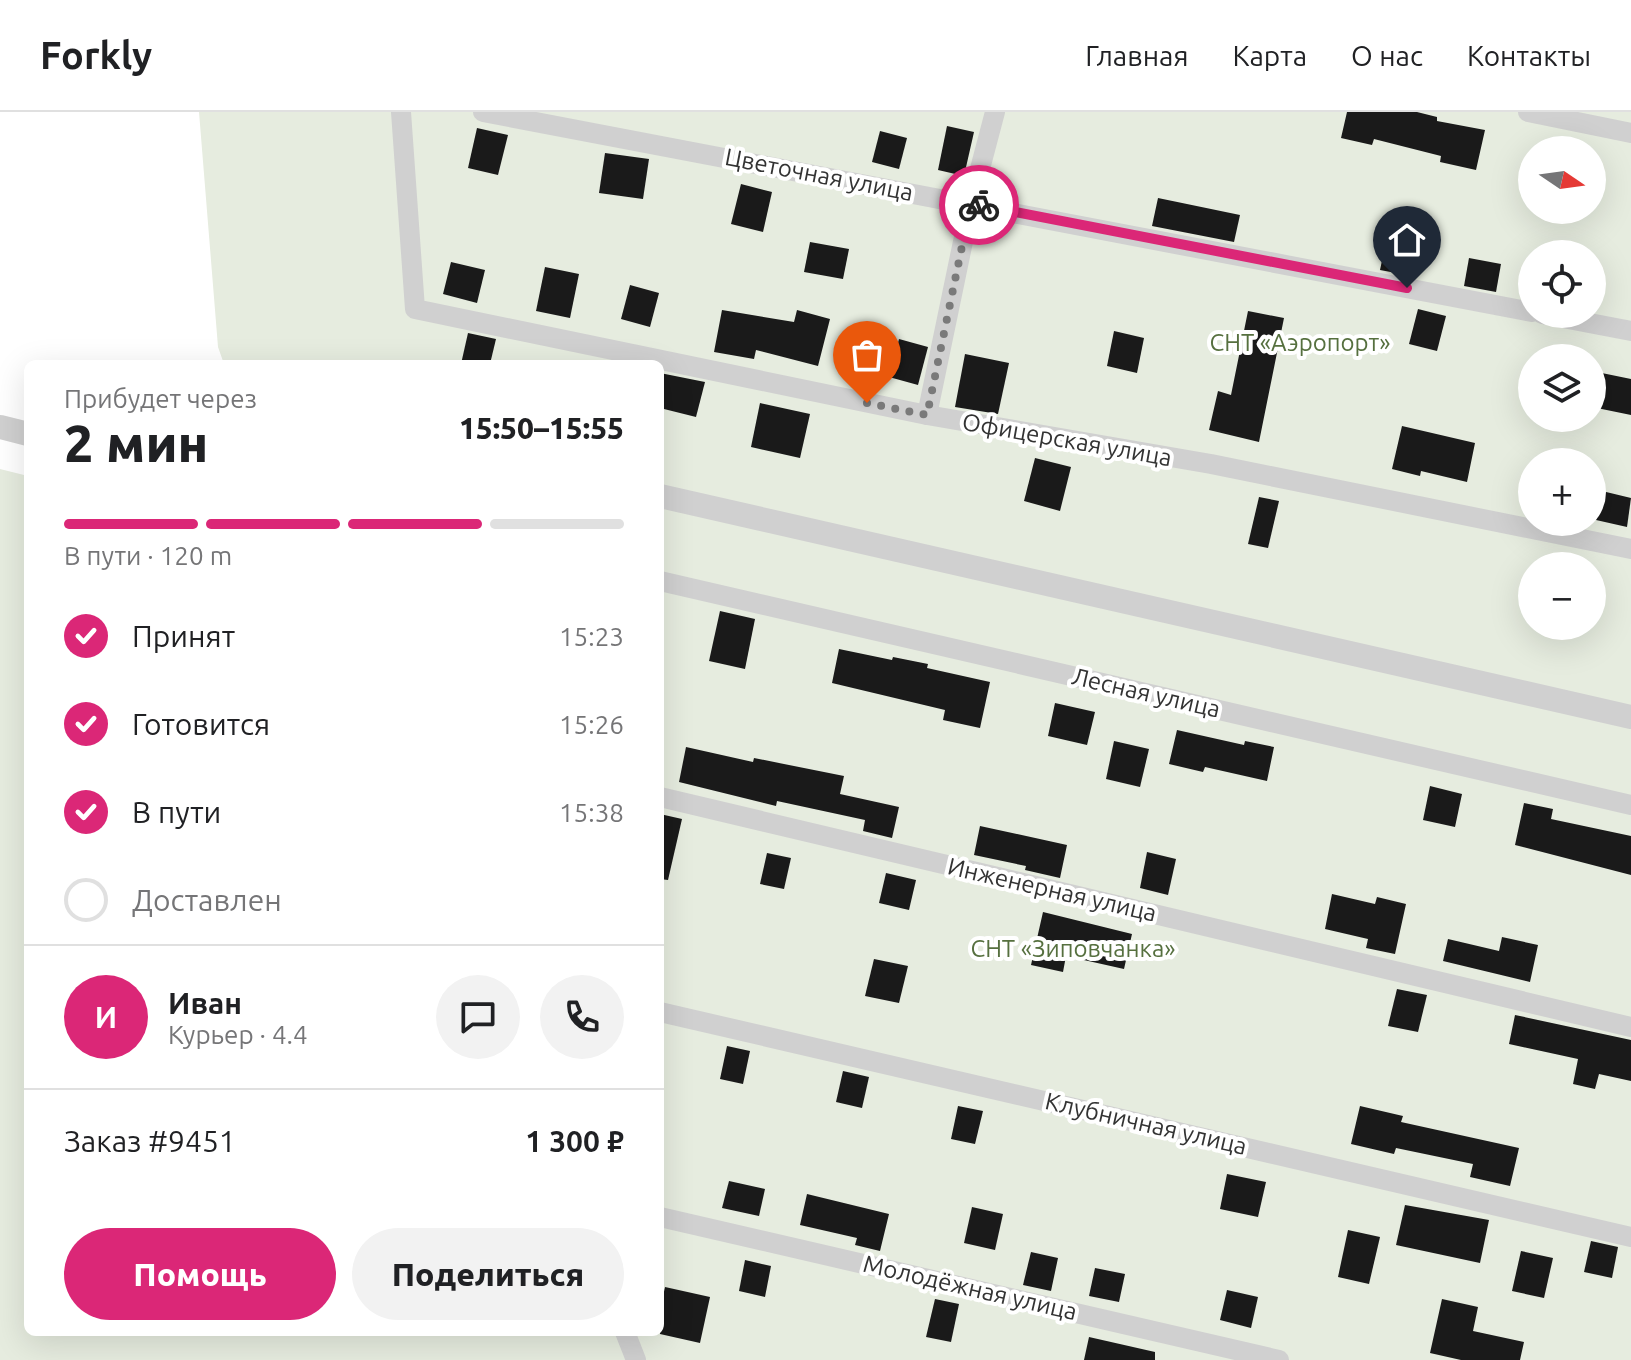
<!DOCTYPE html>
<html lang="ru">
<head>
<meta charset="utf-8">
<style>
	:root { --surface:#fff; --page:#f2f2f2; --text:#202124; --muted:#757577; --line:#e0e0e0; --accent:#db2777 }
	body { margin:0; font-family:Ubuntu,sans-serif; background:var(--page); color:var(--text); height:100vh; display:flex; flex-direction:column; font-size:30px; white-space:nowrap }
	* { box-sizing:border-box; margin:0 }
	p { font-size:26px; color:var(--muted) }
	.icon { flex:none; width:44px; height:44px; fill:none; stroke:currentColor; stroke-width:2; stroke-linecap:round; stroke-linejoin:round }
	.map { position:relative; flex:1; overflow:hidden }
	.panel { position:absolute; left:24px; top:248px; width:640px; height:976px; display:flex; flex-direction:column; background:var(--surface); border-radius:12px; box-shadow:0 8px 32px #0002 }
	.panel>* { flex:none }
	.needle { width:52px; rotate:103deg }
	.tools { position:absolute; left:1518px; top:24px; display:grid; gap:16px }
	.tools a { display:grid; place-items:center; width:88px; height:88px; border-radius:50%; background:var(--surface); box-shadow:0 8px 32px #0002; font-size:40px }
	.pin { position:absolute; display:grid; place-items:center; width:68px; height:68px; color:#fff; margin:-82px -34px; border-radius:50% 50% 50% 0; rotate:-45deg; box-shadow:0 0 8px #0007 }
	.pin .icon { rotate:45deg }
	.courier { position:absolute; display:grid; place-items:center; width:80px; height:80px; margin:-40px; border:6px solid #db2777; border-radius:50%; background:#fff; color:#222; box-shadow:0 2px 10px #0007 }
	.overview em { font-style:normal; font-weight:800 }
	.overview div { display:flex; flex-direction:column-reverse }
	.overview { display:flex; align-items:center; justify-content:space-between; height:136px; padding:0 40px }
	h1 { font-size:52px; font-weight:800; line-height:60px }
	.bar { display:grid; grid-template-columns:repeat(4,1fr); gap:12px 8px; align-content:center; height:96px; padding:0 40px }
	.bar i { height:10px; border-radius:6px; background:var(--line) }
	.bar .current { background:var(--accent) }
	.bar p { grid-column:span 4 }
	.line { display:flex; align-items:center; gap:20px; padding:0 40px; border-top:2px solid var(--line) }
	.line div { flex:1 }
	.round { display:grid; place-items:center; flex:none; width:84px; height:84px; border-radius:42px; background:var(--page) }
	ol { padding:0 40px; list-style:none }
	li { display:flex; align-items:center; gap:24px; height:88px }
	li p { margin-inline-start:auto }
	li .icon { padding:8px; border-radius:50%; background:var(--accent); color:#fff; stroke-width:4 }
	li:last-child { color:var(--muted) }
	li i { width:44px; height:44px; border:4px solid var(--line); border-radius:50% }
	.button { display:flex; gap:16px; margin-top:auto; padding:16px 40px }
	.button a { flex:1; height:92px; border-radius:48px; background:var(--accent); color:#fff; font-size:32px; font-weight:800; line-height:92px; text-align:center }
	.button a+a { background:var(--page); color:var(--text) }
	header { display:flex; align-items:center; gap:48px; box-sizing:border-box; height:112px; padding:0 40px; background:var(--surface); border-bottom:2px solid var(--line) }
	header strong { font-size:38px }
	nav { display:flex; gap:44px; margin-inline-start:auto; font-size:28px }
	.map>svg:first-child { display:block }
	.green { fill:#e6ecdf; fill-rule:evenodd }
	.building { fill:#1a1a1a }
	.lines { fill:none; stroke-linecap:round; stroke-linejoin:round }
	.minor { stroke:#d0d0d0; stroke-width:20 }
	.tertiary { stroke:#d0d0d0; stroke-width:24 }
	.done { stroke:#7a7a7a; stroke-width:8; stroke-dasharray:0 14.4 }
	.route { stroke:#db2777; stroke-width:10 }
	.labels { text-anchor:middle; stroke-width:8; stroke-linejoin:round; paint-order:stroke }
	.street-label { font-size:24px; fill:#333; stroke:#fff }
	.park-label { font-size:24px; fill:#56703f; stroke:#fff }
</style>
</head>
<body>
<header>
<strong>Forkly</strong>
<nav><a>Главная</a><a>Карта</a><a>О нас</a><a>Контакты</a></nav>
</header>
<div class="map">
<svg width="1631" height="1248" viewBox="0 0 1631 1248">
	<rect width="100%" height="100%" fill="#fff"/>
	<path class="green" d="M 199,0 L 1631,0 L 1631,1248 L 0,1248 L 0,357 L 28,364 L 28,1220 L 660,1220 L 660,252 L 224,252 L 218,235 ZM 1532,38 L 1592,38 L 1592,98 L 1532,98 ZM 1532,142 L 1592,142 L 1592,202 L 1532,202 ZM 1532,246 L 1592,246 L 1592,306 L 1532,306 ZM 1532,350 L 1592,350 L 1592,410 L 1532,410 ZM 1532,454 L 1592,454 L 1592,514 L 1532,514 Z"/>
	<g class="building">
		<path d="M 1347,0 L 1417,0 L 1437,5 L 1437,9 L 1485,18 L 1476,58 L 1440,50 L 1441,44 L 1374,27 L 1372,33 L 1341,26 Z"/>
		<path d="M 947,14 L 974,20 L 964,64 L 938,58 Z"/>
		<path d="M 477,16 L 508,23 L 498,63 L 468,56 Z"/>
		<path d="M 880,19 L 907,26 L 899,57 L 872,50 Z"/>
		<path d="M 605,41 L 649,47 L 643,87 L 599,81 Z"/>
		<path d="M 741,72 L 772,80 L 763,120 L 731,112 Z"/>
		<path d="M 1158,86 L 1240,103 L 1234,130 L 1152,114 Z"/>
		<path d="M 1387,125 L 1419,132 L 1412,164 L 1380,158 Z"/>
		<path d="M 810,130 L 849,137 L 843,167 L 804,160 Z"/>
		<path d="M 1469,146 L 1501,152 L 1496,180 L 1464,174 Z"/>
		<path d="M 451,150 L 485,158 L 477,191 L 443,182 Z"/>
		<path d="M 545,155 L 579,162 L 570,206 L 536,199 Z"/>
		<path d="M 630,173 L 659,181 L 650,215 L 621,207 Z"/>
		<path d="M 1418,197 L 1446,204 L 1437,239 L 1409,232 Z"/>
		<path d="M 722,198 L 794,210 L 797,198 L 830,207 L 818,254 L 756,238 L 754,247 L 714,240 Z"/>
		<path d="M 1248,199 L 1284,206 L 1259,330 L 1209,318 L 1218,279 L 1231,283 Z"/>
		<path d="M 1114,219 L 1144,226 L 1137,261 L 1107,254 Z"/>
		<path d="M 468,221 L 496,227 L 490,252 L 461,252 Z"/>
		<path d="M 899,227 L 928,235 L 918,273 L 889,265 Z"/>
		<path d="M 965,242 L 1009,251 L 998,302 L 955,295 Z"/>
		<path d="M 1592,259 L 1631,267 L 1631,303 L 1592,295 Z"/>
		<path d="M 660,261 L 705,270 L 696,305 L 660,296 Z"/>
		<path d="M 760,291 L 810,302 L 800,346 L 751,335 Z"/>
		<path d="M 1402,314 L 1475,331 L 1467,370 L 1421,359 L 1420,364 L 1392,357 Z"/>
		<path d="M 1035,346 L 1071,355 L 1060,399 L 1024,389 Z"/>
		<path d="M 1602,379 L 1631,386 L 1627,415 L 1596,408 Z"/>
		<path d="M 1259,385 L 1279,389 L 1268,436 L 1248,432 Z"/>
		<path d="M 720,499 L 755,507 L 745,557 L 709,549 Z"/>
		<path d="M 839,537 L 892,548 L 893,545 L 928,552 L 927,556 L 990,570 L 980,616 L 943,608 L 945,598 L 832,571 Z"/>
		<path d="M 1055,591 L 1095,600 L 1087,633 L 1048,624 Z"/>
		<path d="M 1177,618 L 1244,633 L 1245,629 L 1274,635 L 1267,669 L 1205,655 L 1203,660 L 1169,652 Z"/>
		<path d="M 1114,629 L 1149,637 L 1140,675 L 1106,667 Z"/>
		<path d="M 686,635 L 753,650 L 754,646 L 844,664 L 840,682 L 899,695 L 892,726 L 863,719 L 865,708 L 777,689 L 776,694 L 679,670 Z"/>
		<path d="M 1430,674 L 1462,682 L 1455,715 L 1423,708 Z"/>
		<path d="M 1524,691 L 1553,697 L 1551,707 L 1631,724 L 1631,763 L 1515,733 Z"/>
		<path d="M 660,702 L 682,707 L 668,768 L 660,767 Z"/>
		<path d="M 980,714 L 1067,733 L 1060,766 L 1025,758 L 1026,754 L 974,743 Z"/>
		<path d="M 1147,740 L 1176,747 L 1168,783 L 1140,776 Z"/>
		<path d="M 767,741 L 791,746 L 784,777 L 760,772 Z"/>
		<path d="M 886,761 L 916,768 L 909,798 L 879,791 Z"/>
		<path d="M 1332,782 L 1375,792 L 1377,785 L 1406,792 L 1395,842 L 1366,836 L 1368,827 L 1325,817 Z"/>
		<path d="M 1043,800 L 1132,822 L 1124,857 L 1066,844 L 1063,860 L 1031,853 Z"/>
		<path d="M 1502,825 L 1538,833 L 1530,870 L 1443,849 L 1448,827 L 1499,839 Z"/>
		<path d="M 874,847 L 908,854 L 899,891 L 865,884 Z"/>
		<path d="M 1397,877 L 1427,883 L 1418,920 L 1388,914 Z"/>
		<path d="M 1515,903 L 1631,928 L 1631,969 L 1599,962 L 1595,977 L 1573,972 L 1578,947 L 1509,932 Z"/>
		<path d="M 727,934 L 750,939 L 743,972 L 720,967 Z"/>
		<path d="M 843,959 L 869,965 L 862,996 L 836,990 Z"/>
		<path d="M 958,994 L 983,999 L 975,1032 L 951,1027 Z"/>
		<path d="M 1360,994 L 1403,1004 L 1401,1010 L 1519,1036 L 1510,1074 L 1470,1065 L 1473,1052 L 1396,1036 L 1394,1042 L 1351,1032 Z"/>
		<path d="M 1227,1062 L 1266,1070 L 1258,1105 L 1220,1097 Z"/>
		<path d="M 729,1069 L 765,1077 L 759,1104 L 722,1096 Z"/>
		<path d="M 807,1082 L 889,1102 L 880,1139 L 855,1133 L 857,1126 L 800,1113 Z"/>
		<path d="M 1405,1093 L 1489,1108 L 1480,1151 L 1396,1133 Z"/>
		<path d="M 972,1095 L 1003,1102 L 995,1138 L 964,1131 Z"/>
		<path d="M 1348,1118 L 1380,1125 L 1369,1172 L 1338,1165 Z"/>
		<path d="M 1591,1129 L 1618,1135 L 1612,1166 L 1584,1160 Z"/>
		<path d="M 1521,1139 L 1553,1146 L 1544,1186 L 1512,1179 Z"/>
		<path d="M 1031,1140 L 1058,1146 L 1051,1179 L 1023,1173 Z"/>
		<path d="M 745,1148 L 771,1154 L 765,1185 L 739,1179 Z"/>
		<path d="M 1095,1156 L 1125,1162 L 1119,1190 L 1089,1184 Z"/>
		<path d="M 665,1175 L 710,1185 L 700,1231 L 660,1222 L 660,1198 Z"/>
		<path d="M 1227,1178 L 1258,1185 L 1251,1216 L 1220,1208 Z"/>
		<path d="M 935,1187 L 959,1192 L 951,1230 L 926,1225 Z"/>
		<path d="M 1442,1187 L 1478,1195 L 1473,1219 L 1524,1230 L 1520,1248 L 1461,1248 L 1430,1241 Z"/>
		<path d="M 1089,1225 L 1155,1240 L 1155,1248 L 1084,1248 Z"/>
	</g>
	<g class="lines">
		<g class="minor">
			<path d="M 401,0 L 415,197 L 927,303 L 1211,352 L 1631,437"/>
			<path d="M 483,0 L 1532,200"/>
			<path d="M 1528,0 L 1631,21"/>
			<path d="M 1542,202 L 1631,219"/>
			<path d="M 927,303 L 971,91 L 995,0"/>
			<path d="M 660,469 L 1631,693"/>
			<path d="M 660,685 L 1631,915"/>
			<path d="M 660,900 L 1631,1125"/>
			<path d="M 660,1105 L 1279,1248"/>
			<path d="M 625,1220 L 636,1248"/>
		</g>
		<g class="tertiary">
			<path d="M 0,315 L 28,322"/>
			<path d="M 660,384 L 1631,605"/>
		</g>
	</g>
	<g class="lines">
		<path class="done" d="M 867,291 L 927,303 L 971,91 L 979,93"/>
		<path class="route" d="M 979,93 L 1407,176"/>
	</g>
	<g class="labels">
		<g class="street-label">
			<text transform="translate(819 63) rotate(11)" y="8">Цветочная улица</text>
			<text transform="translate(1067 328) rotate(10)" y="8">Офицерская улица</text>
			<text transform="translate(1146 581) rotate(13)" y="8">Лесная улица</text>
			<text transform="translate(1052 778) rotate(13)" y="8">Инженерная улица</text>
			<text transform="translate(1146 1012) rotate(13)" y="8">Клубничная улица</text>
			<text transform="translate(970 1176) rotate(13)" y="8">Молодёжная улица</text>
		</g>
		<g class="park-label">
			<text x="1300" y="239">СНТ «Аэропорт»</text>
			<text x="1073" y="845">СНТ «Зиповчанка»</text>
		</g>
	</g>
</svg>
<div class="tools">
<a><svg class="needle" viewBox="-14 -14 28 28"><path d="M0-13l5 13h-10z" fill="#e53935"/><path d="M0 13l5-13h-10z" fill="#757577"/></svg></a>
<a><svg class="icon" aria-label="locate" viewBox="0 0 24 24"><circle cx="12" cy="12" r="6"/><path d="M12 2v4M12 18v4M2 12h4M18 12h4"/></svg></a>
<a><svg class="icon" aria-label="layers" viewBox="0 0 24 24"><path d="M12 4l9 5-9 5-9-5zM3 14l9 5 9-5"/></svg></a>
<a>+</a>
<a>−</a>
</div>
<div class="pin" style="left:867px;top:291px;background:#ea580c"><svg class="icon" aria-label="bag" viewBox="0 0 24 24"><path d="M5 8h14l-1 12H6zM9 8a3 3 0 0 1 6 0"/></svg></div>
<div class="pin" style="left:1407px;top:176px;background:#1f2937"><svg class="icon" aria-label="home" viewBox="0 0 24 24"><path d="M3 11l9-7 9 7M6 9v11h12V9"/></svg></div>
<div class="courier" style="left:979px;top:93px"><svg class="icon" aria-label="bike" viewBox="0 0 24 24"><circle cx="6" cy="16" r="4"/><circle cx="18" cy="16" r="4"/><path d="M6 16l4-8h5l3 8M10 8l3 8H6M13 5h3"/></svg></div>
<section class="panel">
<div class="overview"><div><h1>2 мин</h1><p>Прибудет через</p></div><em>15:50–15:55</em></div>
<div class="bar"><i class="current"></i><i class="current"></i><i class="current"></i><i></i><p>В пути · 120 m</p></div>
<ol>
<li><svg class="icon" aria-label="check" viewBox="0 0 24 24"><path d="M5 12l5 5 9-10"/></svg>Принят<p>15:23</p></li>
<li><svg class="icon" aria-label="check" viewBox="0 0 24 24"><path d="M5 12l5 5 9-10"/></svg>Готовится<p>15:26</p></li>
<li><svg class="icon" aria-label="check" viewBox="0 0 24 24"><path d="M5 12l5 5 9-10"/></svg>В пути<p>15:38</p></li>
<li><i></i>Доставлен</li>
</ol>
<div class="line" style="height:144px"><b class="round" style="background:var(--accent);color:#fff">И</b><div><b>Иван</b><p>Курьер · 4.4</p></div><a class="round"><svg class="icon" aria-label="chat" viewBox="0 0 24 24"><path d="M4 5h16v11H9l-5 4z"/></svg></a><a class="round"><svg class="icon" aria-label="phone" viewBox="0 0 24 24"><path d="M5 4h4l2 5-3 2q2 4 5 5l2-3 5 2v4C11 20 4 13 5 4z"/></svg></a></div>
<div class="line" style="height:104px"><div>Заказ #9451</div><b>1 300 ₽</b></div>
<div class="button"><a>Помощь</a><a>Поделиться</a></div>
</section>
</div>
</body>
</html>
